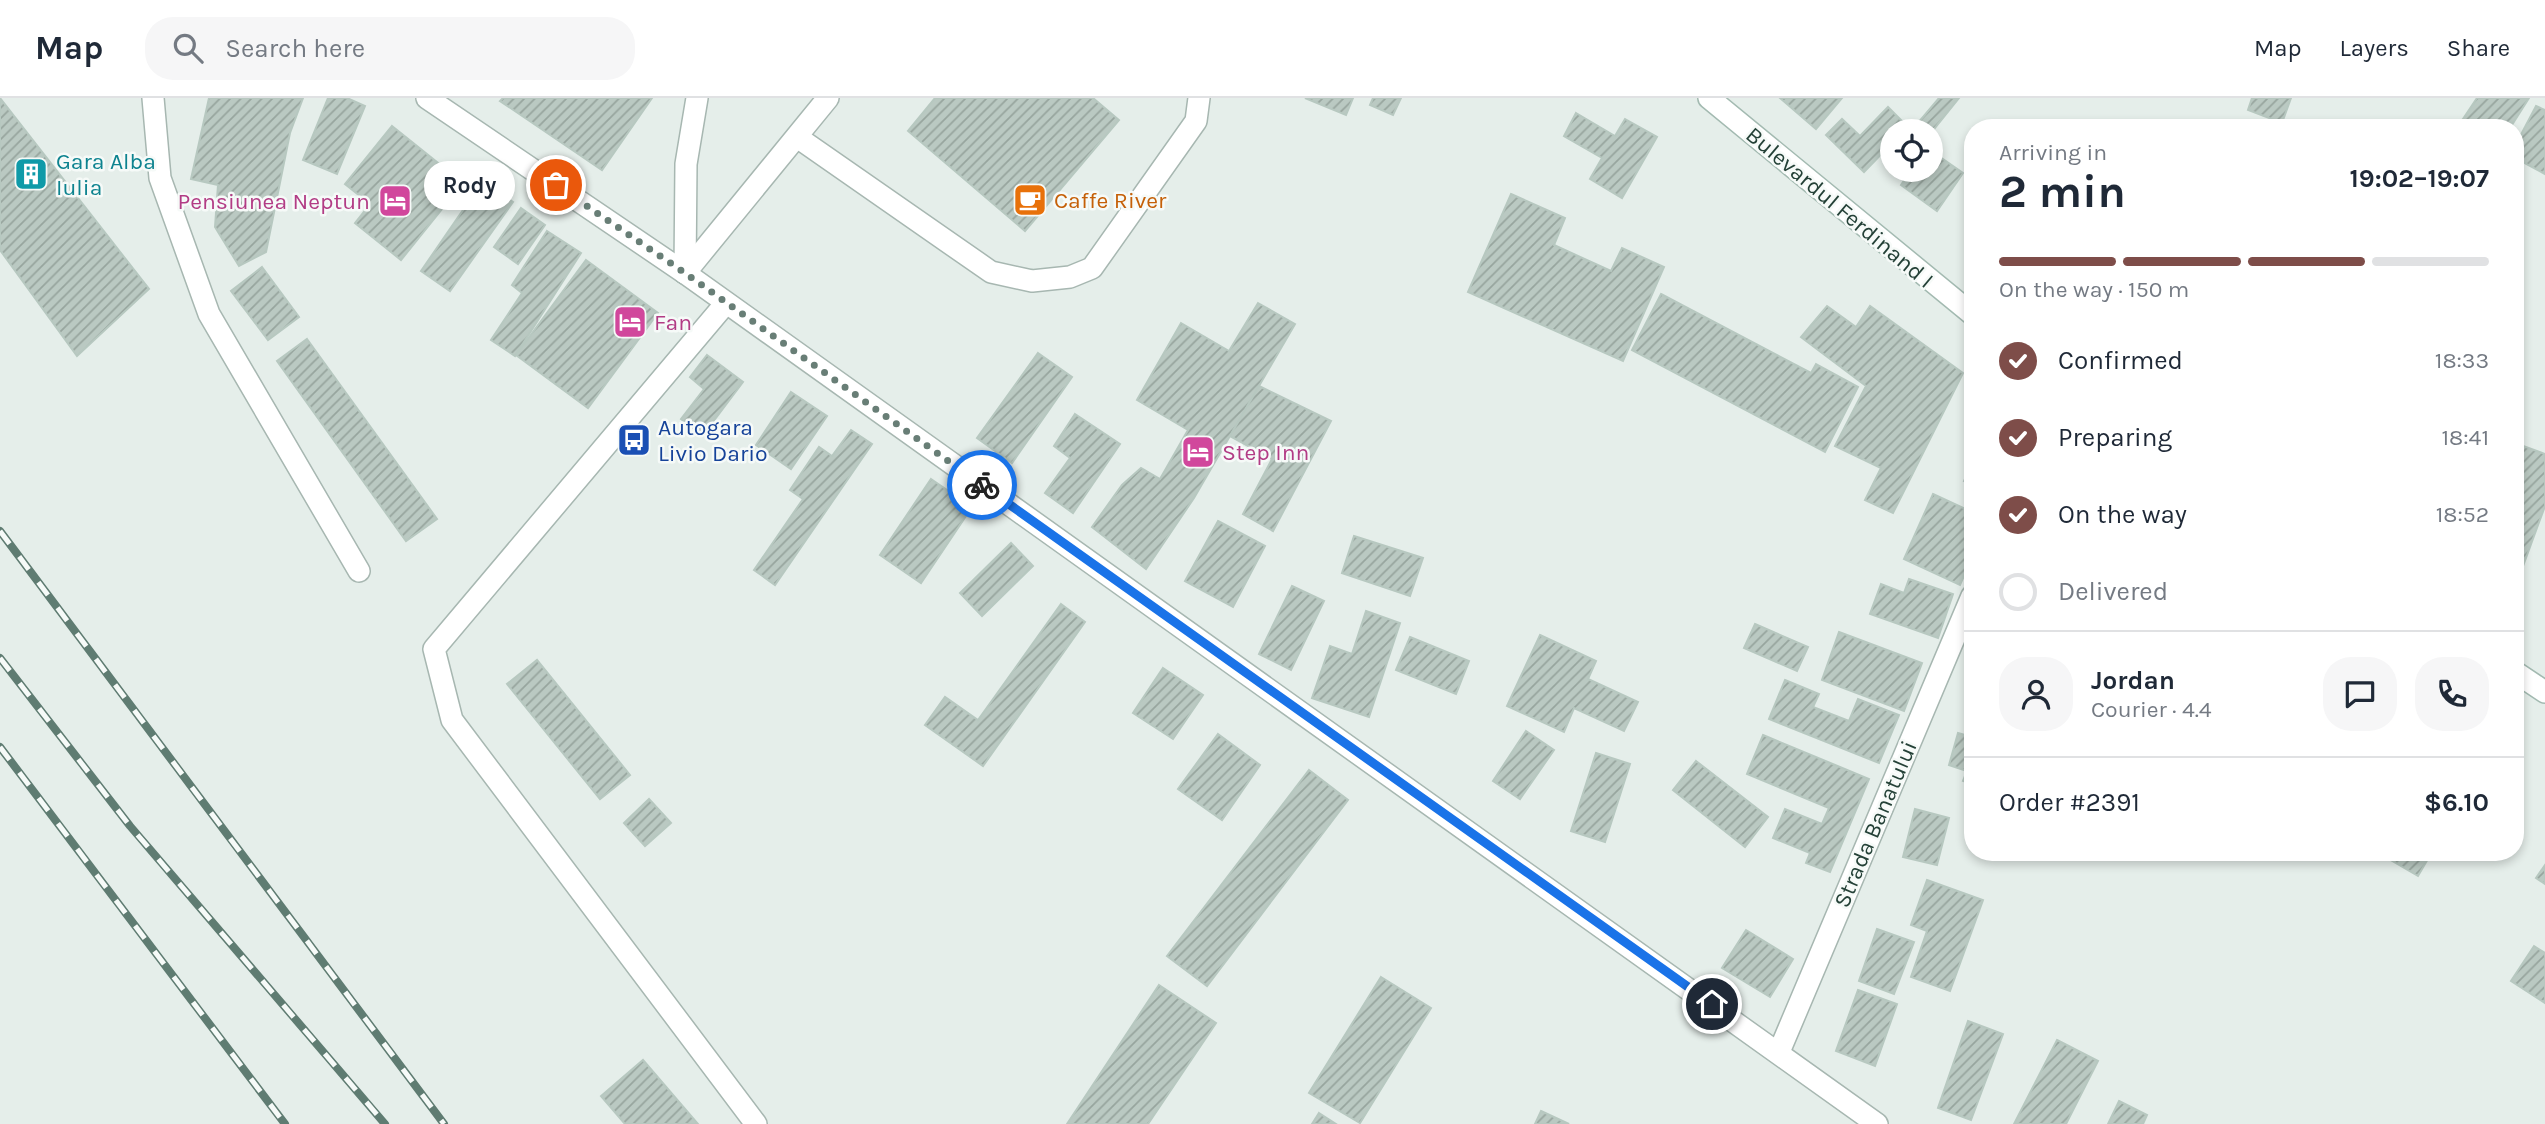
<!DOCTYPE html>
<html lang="en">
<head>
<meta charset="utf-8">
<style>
	:root { --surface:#fff; --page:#f6f6f7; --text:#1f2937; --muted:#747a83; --line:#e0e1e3; --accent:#7e4d49 }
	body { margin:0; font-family:Karla,sans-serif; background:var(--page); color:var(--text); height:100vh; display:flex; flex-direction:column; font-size:26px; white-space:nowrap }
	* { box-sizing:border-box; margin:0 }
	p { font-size:23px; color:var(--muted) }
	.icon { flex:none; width:38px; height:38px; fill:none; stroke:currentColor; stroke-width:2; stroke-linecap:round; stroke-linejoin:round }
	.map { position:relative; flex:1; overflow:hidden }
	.panel { position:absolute; left:1964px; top:21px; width:560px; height:742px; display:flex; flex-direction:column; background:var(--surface); border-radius:28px; box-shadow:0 4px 10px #0003 }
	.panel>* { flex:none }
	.buttons { position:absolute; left:1880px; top:21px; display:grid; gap:14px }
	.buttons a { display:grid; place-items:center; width:63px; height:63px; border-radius:50%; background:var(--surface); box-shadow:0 4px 10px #0003; font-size:35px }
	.pin { position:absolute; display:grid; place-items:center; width:60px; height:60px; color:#fff; margin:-30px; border:4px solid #fff; border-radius:50%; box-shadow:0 2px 7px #0007 }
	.courier { position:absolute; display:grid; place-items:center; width:70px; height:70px; margin:-35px; border:5px solid #1a73e8; border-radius:50%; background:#fff; color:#222; box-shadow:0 2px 9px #0007 }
	.bubble { position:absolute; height:49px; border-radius:24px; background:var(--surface); box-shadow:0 4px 10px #0003; font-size:23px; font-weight:700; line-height:49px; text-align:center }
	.head em { font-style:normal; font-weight:700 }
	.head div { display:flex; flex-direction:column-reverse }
	.head { display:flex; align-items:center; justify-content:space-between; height:119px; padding:0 35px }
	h1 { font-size:46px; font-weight:700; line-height:52px }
	.bar { display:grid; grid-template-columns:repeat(4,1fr); gap:10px 7px; align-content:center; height:84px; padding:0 35px }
	.bar i { height:9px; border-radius:5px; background:var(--line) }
	.bar .active { background:var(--accent) }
	.bar p { grid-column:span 4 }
	.line { display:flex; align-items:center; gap:18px; padding:0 35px; border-top:2px solid var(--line) }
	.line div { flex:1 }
	.round { display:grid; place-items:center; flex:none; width:74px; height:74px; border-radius:28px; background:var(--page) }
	ol { padding:0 35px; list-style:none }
	li { display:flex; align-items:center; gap:21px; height:77px }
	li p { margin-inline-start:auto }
	li .icon { padding:7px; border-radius:50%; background:var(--accent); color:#fff; stroke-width:4 }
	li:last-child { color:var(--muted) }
	li i { width:38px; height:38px; border:4px solid var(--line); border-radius:50% }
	header { display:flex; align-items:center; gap:42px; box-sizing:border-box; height:98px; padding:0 35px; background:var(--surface); border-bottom:2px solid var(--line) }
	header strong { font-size:33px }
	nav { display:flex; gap:38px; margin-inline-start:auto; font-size:24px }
	.search { width:490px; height:63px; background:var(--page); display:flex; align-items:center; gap:18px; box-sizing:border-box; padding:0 24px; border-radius:28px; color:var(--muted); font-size:26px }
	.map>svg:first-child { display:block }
	.building { fill:url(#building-hatch); stroke:#b7c8c0; stroke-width:2 }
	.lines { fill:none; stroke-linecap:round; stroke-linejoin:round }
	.service-casing { stroke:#a7b7b1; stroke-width:24 }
	.minor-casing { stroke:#a7b7b1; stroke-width:24 }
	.tertiary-casing { stroke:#a7b7b1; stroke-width:24 }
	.secondary-casing { stroke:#a3bab1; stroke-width:24 }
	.service { stroke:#fff; stroke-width:21 }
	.minor { stroke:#fff; stroke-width:21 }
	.tertiary { stroke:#fff; stroke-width:21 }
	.secondary { stroke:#fff; stroke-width:21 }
	.rail-casing { stroke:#5f7c72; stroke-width:8 }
	.rail { stroke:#f6faf8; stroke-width:5; stroke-dasharray:16; stroke-linecap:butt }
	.done { stroke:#687e76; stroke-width:7; stroke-dasharray:0 12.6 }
	.route { stroke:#1a73e8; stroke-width:9 }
	.labels { text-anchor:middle; stroke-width:5; stroke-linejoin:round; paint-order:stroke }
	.culture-label { font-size:23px; fill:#0d838f; stroke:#f6faf8; text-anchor:start }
	.food-label { font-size:23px; fill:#c56008; stroke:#f6faf8; text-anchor:start }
	.hotel-label { font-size:23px; fill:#b23c85; stroke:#f6faf8; text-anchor:start }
	.street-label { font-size:23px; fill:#244137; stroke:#f6faf8 }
	.transit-label { font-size:23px; fill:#164399; stroke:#f6faf8; text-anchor:start }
</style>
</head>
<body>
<header>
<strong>Map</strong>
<div class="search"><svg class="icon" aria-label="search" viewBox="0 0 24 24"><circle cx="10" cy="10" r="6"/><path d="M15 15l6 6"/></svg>Search here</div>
<nav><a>Map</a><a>Layers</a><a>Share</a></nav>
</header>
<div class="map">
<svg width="2545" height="1026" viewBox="0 0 2545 1026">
	<defs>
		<pattern id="building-hatch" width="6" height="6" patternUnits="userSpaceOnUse" patternTransform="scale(1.75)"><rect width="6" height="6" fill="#bac9c2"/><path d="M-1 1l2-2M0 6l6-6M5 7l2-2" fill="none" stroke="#97a59e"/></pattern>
	</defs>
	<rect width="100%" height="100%" fill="#e5eeea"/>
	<g class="building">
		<path d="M 0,0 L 149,191 L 77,258 L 0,152 Z"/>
		<path d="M 209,0 L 303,0 L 290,35 L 266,154 L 239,168 L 215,129 L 218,87 L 191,81 Z"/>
		<path d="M 328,0 L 347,0 L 365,8 L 337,76 L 303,62 Z"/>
		<path d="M 503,0 L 652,0 L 602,72 L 500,3 Z"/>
		<path d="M 935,0 L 1093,0 L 1119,22 L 1025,133 L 908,33 Z"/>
		<path d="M 1305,0 L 1353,0 L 1346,17 Z"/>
		<path d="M 1373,0 L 1401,0 L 1393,17 L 1370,7 Z"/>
		<path d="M 1780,0 L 1842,0 L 1816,31 Z"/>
		<path d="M 1939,0 L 1959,0 L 1930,36 L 1917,26 Z"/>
		<path d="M 2252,0 L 2291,0 L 2282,25 L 2248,12 Z"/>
		<path d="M 2477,0 L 2529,0 L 2510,30 L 2477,30 L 2463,21 Z"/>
		<path d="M 2536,8 L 2545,12 L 2545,76 L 2515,60 L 2515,48 Z"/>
		<path d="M 1888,9 L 1907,28 L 1903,33 L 1892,33 L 1892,45 L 1864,74 L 1826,37 L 1842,21 L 1860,38 Z"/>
		<path d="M 1576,15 L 1615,38 L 1625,21 L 1657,39 L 1622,100 L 1590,81 L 1602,60 L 1564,38 Z"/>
		<path d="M 392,28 L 463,85 L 401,162 L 355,125 L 370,106 L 345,86 Z"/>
		<path d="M 1930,52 L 1963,75 L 1937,113 L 1901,87 L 1911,72 L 1930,72 Z"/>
		<path d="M 483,83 L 513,104 L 450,193 L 421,173 Z"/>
		<path d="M 1511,96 L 1565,120 L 1554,147 L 1611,173 L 1622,150 L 1664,169 L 1623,263 L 1468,194 Z"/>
		<path d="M 521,110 L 545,127 L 518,166 L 494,149 Z"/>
		<path d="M 547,133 L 581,155 L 515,258 L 491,242 L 522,195 L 512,187 Z"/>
		<path d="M 586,162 L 658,215 L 588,310 L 516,257 Z"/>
		<path d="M 262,169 L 299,219 L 268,242 L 231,193 Z"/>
		<path d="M 1661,196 L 1811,275 L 1816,266 L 1858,289 L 1825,354 L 1632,252 Z"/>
		<path d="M 1258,205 L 1295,226 L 1194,400 L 1146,471 L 1092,429 L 1122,387 L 1141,370 L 1160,381 L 1188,332 L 1137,302 L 1181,225 L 1229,253 Z"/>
		<path d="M 1827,208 L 1856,229 L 1870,208 L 1963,275 L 1893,415 L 1865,402 L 1881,370 L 1835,348 L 1866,288 L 1801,239 Z"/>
		<path d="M 307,241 L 437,421 L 406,443 L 277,263 Z"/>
		<path d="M 1038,255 L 1072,279 L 1012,365 L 977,340 Z"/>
		<path d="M 707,257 L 743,284 L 703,337 L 681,321 L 704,291 L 690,279 Z"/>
		<path d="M 1259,288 L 1331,323 L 1273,433 L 1243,416 L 1272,361 L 1230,338 Z"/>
		<path d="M 791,294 L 827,318 L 791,371 L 756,347 Z"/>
		<path d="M 1075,316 L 1120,346 L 1073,415 L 1045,395 L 1070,360 L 1054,348 Z"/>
		<path d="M 851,332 L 872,346 L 775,487 L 754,472 L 803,401 L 790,392 L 819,349 L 832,358 Z"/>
		<path d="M 2515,345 L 2545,356 L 2545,408 L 2515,490 Z"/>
		<path d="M 1972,366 L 1972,388 L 1964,383 Z"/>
		<path d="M 931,381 L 972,409 L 921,485 L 880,457 Z"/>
		<path d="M 1933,396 L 1972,414 L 1972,460 L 1960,487 L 1904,461 Z"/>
		<path d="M 1218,423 L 1265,448 L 1233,509 L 1185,483 Z"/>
		<path d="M 1354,438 L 1423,460 L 1410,498 L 1342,475 Z"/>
		<path d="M 1011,445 L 1033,468 L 982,518 L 960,495 Z"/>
		<path d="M 1909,481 L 1953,496 L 1938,540 L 1870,516 L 1881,486 L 1904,495 Z"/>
		<path d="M 1292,488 L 1324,503 L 1291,572 L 1259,556 Z"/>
		<path d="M 1061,506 L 1085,524 L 983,668 L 925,627 L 945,599 L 978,622 Z"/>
		<path d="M 1366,513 L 1400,525 L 1369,619 L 1312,600 L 1330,548 L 1352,556 Z"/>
		<path d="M 1755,526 L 1808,549 L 1797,573 L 1744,550 Z"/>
		<path d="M 1839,534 L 1922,565 L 1904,613 L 1822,582 Z"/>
		<path d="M 1540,537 L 1596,563 L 1588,581 L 1638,604 L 1624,633 L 1574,610 L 1564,634 L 1507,608 Z"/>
		<path d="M 1410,539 L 1469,563 L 1456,596 L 1396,572 Z"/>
		<path d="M 537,562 L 630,677 L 600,701 L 507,586 Z"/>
		<path d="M 1163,570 L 1203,597 L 1173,641 L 1133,615 Z"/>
		<path d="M 1785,582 L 1819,596 L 1813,609 L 1849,623 L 1858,601 L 1899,617 L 1879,665 L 1769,621 Z"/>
		<path d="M 1526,633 L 1554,652 L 1520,701 L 1493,683 Z"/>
		<path d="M 1958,635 L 1972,639 L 1972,686 L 1963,683 L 1967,673 L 1949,667 Z"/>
		<path d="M 1218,636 L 1260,667 L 1222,722 L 1178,691 Z"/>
		<path d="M 1763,637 L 1869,681 L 1830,774 L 1806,765 L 1810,755 L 1773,740 L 1785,711 L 1822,726 L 1829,710 L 1747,676 Z"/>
		<path d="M 1596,655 L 1630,666 L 1605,744 L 1571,733 Z"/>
		<path d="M 1696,663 L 1768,719 L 1745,749 L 1673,692 Z"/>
		<path d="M 1309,672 L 1348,702 L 1207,888 L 1167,858 Z"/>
		<path d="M 649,701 L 671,725 L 645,748 L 624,725 Z"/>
		<path d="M 1915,711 L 1949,720 L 1937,767 L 1903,759 Z"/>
		<path d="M 2386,754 L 2432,754 L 2418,778 L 2384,758 Z"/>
		<path d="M 2545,767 L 2545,786 L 2536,780 Z"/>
		<path d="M 1927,782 L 1983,802 L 1950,893 L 1911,879 L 1927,833 L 1911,827 Z"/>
		<path d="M 1877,831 L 1914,844 L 1894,896 L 1859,883 Z"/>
		<path d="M 1746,832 L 1793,861 L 1770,899 L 1722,870 Z"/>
		<path d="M 2534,848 L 2545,855 L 2545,905 L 2511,883 Z"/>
		<path d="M 1381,879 L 1431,910 L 1360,1025 L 1309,995 Z"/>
		<path d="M 1159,887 L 1216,925 L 1148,1026 L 1067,1026 Z"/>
		<path d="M 1858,892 L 1897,906 L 1875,968 L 1836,953 Z"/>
		<path d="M 1968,923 L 2003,936 L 1971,1022 L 1938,1010 Z"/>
		<path d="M 2057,942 L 2098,963 L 2066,1026 L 2014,1026 Z"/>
		<path d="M 643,962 L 698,1026 L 625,1026 L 601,998 Z"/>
		<path d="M 2119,1003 L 2147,1017 L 2143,1026 L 2108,1026 Z"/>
		<path d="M 1541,1013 L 1569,1026 L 1535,1026 Z"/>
		<path d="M 1319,1015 L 1336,1026 L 1312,1026 Z"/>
	</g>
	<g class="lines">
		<defs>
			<g id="service">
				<path d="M 153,0 L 160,80 L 209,216 L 359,473"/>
				<path d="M 797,39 L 991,174 L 1032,183 L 1070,179 L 1092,170 L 1196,23 L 1199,0"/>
				<path d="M 685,175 L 828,0"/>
				<path d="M 685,175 L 686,66 L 697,0"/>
				<path d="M 726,205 L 434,551 L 452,622 L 756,1026"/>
			</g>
			<path id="minor" d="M 1779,954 L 1972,498"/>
			<path id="tertiary" d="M 427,0 L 685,175 L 1877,1026"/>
			<g id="secondary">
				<path d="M 1709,0 L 1972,216"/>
				<path d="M 2515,574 L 2545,594"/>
			</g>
		</defs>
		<use href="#service" class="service-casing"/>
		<use href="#minor" class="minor-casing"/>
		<use href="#tertiary" class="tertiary-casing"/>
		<use href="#secondary" class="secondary-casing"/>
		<use href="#service" class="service"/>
		<use href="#minor" class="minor"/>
		<use href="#tertiary" class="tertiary"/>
		<use href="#secondary" class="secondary"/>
		<defs>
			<g id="rail">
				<path d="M 0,433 L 444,1026"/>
				<path d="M 0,560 L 130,728 L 385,1026"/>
				<path d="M 0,649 L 285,1026"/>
			</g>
		</defs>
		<use href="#rail" class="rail-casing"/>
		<use href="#rail" class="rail"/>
	</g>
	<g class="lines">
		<path class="done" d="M 556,87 L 685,175 L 982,387"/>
		<path class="route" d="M 982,387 L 1712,906"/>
	</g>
	<defs>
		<symbol id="building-square" viewBox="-11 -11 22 22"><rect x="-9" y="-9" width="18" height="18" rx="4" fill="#0f9aa8" stroke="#f6faf8"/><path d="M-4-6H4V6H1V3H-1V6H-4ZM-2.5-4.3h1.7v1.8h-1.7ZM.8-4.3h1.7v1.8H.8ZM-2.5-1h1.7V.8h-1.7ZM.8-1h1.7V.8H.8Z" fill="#fff"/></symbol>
		<symbol id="cafe-square" viewBox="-11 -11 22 22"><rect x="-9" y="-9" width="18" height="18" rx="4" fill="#e8710a" stroke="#f6faf8"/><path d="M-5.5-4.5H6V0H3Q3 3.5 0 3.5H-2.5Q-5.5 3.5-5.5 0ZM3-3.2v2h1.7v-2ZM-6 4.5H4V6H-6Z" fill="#fff"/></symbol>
		<symbol id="hotel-square" viewBox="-11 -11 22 22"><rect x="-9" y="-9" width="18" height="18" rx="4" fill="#d1479c" stroke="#f6faf8"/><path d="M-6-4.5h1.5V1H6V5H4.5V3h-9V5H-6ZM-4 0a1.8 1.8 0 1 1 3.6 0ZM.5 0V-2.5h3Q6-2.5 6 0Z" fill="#fff"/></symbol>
		<symbol id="bus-square" viewBox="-11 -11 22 22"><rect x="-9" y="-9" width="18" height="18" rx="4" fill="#1a4fb4" stroke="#f6faf8"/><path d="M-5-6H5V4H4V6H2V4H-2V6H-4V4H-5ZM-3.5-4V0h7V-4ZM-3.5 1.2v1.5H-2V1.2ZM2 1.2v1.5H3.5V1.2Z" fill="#fff"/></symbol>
	</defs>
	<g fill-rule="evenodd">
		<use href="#building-square" x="12" y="57" width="38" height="38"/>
		<use href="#cafe-square" x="1011" y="83" width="38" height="38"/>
		<use href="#hotel-square" x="376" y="84" width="38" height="38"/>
		<use href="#hotel-square" x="611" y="205" width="38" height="38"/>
		<use href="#bus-square" x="615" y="323" width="38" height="38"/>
		<use href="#hotel-square" x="1179" y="335" width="38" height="38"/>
	</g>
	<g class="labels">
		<g class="culture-label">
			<text x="56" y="71">Gara Alba<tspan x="56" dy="26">Iulia</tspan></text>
		</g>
		<g class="food-label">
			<text x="1054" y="110">Caffe River</text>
		</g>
		<g class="hotel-label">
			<text x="370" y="111" text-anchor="end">Pensiunea Neptun</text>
			<text x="654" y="232">Fan</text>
			<text x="1222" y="362">Step Inn</text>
		</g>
		<g class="street-label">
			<text transform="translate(1840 109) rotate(40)" y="8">Bulevardul Ferdinand I</text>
			<text transform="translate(1875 726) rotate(-67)" y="8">Strada Banatului</text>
		</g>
		<g class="transit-label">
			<text x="658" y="337">Autogara<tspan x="658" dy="26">Livio Dario</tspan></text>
		</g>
	</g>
</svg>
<div class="buttons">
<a><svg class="icon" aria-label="locate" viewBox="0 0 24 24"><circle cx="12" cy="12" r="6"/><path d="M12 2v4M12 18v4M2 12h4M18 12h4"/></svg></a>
</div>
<div class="pin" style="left:556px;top:87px;background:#ea580c"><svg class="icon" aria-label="bag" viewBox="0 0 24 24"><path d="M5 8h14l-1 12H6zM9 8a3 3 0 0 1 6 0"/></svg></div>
<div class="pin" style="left:1712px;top:906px;background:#1f2937"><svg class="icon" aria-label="home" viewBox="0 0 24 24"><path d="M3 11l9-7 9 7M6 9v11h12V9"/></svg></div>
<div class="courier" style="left:982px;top:387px"><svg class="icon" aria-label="bike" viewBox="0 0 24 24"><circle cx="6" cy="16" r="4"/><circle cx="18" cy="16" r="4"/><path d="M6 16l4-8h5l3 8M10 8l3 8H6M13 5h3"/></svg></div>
<div class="bubble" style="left:424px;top:63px;width:91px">Rody</div>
<section class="panel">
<div class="head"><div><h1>2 min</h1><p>Arriving in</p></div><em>19:02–19:07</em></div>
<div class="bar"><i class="active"></i><i class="active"></i><i class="active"></i><i></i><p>On the way · 150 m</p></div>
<ol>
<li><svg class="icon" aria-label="check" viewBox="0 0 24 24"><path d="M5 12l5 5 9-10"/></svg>Confirmed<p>18:33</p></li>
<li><svg class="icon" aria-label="check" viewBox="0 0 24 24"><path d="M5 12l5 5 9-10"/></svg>Preparing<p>18:41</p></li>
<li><svg class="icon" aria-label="check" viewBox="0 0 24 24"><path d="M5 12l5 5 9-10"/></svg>On the way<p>18:52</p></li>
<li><i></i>Delivered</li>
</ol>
<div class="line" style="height:126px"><a class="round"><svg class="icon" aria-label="person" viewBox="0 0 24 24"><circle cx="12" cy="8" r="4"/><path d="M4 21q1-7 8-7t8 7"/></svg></a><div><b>Jordan</b><p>Courier · 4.4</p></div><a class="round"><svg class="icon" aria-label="chat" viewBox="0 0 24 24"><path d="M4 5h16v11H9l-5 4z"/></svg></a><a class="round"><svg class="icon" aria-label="phone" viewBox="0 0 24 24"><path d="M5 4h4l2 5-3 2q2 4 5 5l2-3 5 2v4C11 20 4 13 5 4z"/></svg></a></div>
<div class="line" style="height:91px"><div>Order #2391</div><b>$6.10</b></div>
</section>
</div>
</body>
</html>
